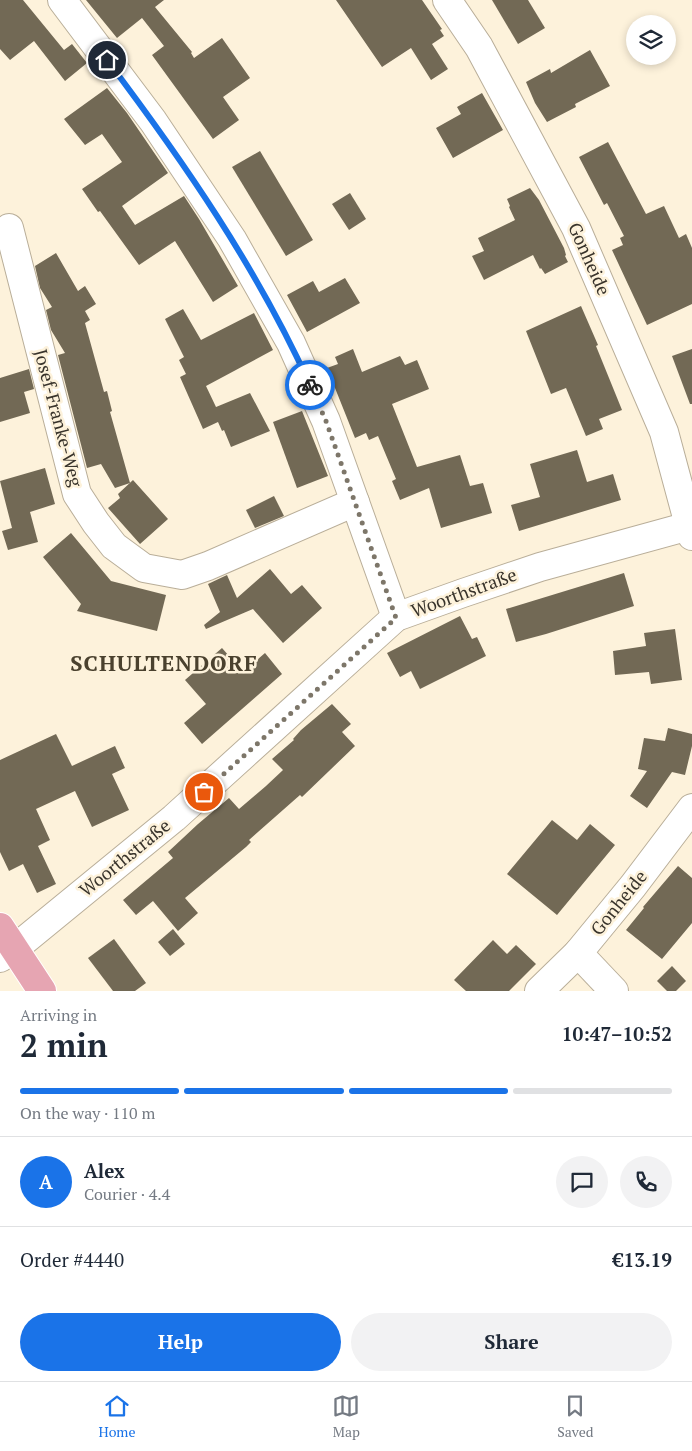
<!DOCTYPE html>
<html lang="en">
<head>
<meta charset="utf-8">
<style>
	:root { --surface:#fff; --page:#f2f2f3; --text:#1f2937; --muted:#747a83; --line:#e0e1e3; --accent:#1a73e8 }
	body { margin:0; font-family:"PT Serif",serif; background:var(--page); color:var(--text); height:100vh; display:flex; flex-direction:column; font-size:19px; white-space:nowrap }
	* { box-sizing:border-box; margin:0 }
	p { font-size:16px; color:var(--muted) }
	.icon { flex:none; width:28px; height:28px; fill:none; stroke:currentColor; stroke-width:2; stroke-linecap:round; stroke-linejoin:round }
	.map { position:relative; height:991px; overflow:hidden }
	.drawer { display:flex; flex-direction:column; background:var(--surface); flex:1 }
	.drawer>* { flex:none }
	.controls { position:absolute; left:626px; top:15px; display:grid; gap:10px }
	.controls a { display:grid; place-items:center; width:50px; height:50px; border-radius:50%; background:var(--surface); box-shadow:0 2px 8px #0003; font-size:25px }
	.pin { position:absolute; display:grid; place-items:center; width:42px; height:42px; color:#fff; margin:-21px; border:2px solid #fff; border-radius:50%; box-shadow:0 1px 5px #0007 }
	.courier { position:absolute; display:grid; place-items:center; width:50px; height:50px; margin:-25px; border:4px solid #1a73e8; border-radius:50%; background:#fff; color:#222; box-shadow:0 1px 6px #0007 }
	.headline em { font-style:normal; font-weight:700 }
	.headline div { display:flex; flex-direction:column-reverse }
	.headline { display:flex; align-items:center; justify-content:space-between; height:85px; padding:0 20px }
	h1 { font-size:32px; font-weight:700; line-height:38px }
	.bar { display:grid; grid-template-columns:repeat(4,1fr); gap:8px 5px; align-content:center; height:60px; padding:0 20px }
	.bar i { height:6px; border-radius:4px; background:var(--line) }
	.bar .selected { background:var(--accent) }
	.bar p { grid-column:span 4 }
	.line { display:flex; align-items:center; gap:12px; padding:0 20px; border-top:1px solid var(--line) }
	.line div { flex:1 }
	.round { display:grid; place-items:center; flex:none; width:52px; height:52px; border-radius:26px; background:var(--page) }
	.action { display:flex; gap:10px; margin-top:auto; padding:10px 20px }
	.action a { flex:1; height:58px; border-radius:30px; background:var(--accent); color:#fff; font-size:20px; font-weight:700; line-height:58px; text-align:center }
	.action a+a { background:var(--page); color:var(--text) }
	.tabs { display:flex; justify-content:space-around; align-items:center; height:70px; border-top:1px solid var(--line); background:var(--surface); font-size:14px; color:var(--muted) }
	.tabs a { display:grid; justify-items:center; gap:2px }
	.tabs .selected { color:var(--accent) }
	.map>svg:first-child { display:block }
	.building { fill:#726955 }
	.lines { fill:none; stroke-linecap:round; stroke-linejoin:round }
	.minor-casing { stroke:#b9ae99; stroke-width:30 }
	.major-casing { stroke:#fff; stroke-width:30 }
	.minor { stroke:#fff; stroke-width:28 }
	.major { stroke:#e6a5b2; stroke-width:28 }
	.done { stroke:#7d7669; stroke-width:5; stroke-dasharray:0 9 }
	.route { stroke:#1a73e8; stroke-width:6 }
	.labels { text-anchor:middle; stroke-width:5; stroke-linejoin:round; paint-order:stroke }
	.street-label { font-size:18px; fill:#38332b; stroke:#fdf2db }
	.district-label { font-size:22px; font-weight:bold; letter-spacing:1px; fill:#4a412e; stroke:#fdf2db }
</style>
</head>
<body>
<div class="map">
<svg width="692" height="991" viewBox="0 0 692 991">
	<rect width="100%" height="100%" fill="#fdf2db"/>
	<g class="building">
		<path d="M 0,0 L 23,0 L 64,50 L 72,44 L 87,63 L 65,81 L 34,41 L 10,60 L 0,49 Z"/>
		<path d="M 86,0 L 164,0 L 155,7 L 192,52 L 191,53 L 194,58 L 222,38 L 250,78 L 223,97 L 239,120 L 213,139 L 152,55 L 164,46 L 142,18 L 117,38 Z"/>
		<path d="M 336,0 L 422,0 L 442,29 L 440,30 L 444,36 L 432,44 L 448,69 L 431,80 L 411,48 L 382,67 Z"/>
		<path d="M 492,0 L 528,0 L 545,28 L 518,44 Z"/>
		<path d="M 590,50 L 610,86 L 575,104 L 576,107 L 547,122 L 535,103 L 526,82 L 550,69 L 551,73 Z"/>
		<path d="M 107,88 L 127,113 L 168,173 L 122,206 L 135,225 L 184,196 L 199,219 L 238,286 L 213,302 L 175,241 L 139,265 L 100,211 L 98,212 L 82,189 L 122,162 L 102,134 L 85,145 L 64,119 Z"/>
		<path d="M 482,93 L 503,130 L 453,158 L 436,128 L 461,114 L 457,107 Z"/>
		<path d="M 608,142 L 646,214 L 664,206 L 679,238 L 686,234 L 692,248 L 692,304 L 647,325 L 612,250 L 623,245 L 620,238 L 624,236 L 607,203 L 604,205 L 579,157 Z"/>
		<path d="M 260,151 L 313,240 L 286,256 L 232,167 Z"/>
		<path d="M 530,188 L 539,200 L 564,248 L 566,255 L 565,256 L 568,262 L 545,274 L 541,268 L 540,269 L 533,255 L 484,280 L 472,256 L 484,251 L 478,238 L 515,220 L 509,207 L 510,206 L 507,199 Z"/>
		<path d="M 350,193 L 366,219 L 349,230 L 332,204 Z"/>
		<path d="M 56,253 L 78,291 L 85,286 L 96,304 L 85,311 L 90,320 L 85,323 L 104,392 L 107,391 L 112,411 L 110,412 L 130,483 L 115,488 L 101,464 L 87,468 L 58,355 L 65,353 L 51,330 L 46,310 L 52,307 L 40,288 L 35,266 Z"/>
		<path d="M 345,278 L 360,303 L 307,332 L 287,295 L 313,281 L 319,292 Z"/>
		<path d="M 581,306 L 598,345 L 596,346 L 622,410 L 599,419 L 603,429 L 586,436 L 566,388 L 551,394 L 526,331 Z"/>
		<path d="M 183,309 L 201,340 L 254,313 L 273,350 L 206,386 L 216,407 L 250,393 L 270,431 L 231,447 L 224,430 L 222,431 L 218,422 L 203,429 L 180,377 L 186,374 L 179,360 L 184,357 L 165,319 Z"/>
		<path d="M 353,349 L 362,372 L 400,356 L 405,365 L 417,360 L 429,389 L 392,404 L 417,467 L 460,455 L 470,486 L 483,483 L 492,513 L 441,528 L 429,488 L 400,500 L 392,481 L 396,479 L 378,436 L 369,440 L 366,433 L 355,438 L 327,368 L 338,364 L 335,357 Z"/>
		<path d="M 692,349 L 692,404 L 690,404 L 672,356 Z"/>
		<path d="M 29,369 L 34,389 L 24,392 L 30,413 L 0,422 L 0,378 Z"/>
		<path d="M 302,411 L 328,476 L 297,488 L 273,422 Z"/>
		<path d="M 577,450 L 587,482 L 613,474 L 621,500 L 519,531 L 511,505 L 540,497 L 530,464 Z"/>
		<path d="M 45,468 L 55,504 L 30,512 L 38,542 L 8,550 L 2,531 L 12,528 L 0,481 Z"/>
		<path d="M 133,480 L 168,519 L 140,544 L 108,508 L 120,498 L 118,494 Z"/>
		<path d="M 274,496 L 284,516 L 255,528 L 246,510 Z"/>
		<path d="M 71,533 L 111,581 L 166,595 L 157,631 L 77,611 L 81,604 L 43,557 Z"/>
		<path d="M 270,569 L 291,594 L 302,585 L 322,608 L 283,643 L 253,609 L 206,629 L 204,625 L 220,612 L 208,584 L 227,575 L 237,598 Z"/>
		<path d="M 624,573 L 634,606 L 546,634 L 516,642 L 506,609 Z"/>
		<path d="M 460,616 L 472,639 L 477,637 L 486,656 L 420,689 L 411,671 L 400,677 L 387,653 Z"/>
		<path d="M 675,629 L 682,680 L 651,684 L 649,672 L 615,675 L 613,651 L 646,646 L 644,633 Z"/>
		<path d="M 222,648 L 243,672 L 265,653 L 282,674 L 202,744 L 184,723 L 206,704 L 185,680 Z"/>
		<path d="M 332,704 L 351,724 L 342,732 L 355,746 L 302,797 L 300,795 L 249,840 L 251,842 L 246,847 L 185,898 L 198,913 L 178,931 L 153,901 L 136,915 L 123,900 L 173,858 L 168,852 L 198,824 L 229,798 L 239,809 L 266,786 L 283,770 L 272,759 L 294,740 L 293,739 L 301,730 Z"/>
		<path d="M 668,728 L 692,734 L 692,746 L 685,775 L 672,772 L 647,808 L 630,796 L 647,771 L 638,769 L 644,738 L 665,741 Z"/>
		<path d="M 56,734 L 72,766 L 115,746 L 125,768 L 112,774 L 129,810 L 92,827 L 75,791 L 36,809 L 50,840 L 38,846 L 56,884 L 37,893 L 23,864 L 9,871 L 0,852 L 0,760 Z"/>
		<path d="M 552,820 L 577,840 L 590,824 L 615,845 L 557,915 L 507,874 Z"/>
		<path d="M 678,866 L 692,878 L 692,923 L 662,959 L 626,930 L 644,908 L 643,907 Z"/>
		<path d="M 173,929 L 185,944 L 170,956 L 158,942 Z"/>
		<path d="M 114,939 L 146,983 L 135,991 L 113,991 L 88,958 Z"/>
		<path d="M 493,940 L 507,954 L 516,945 L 536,964 L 509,991 L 466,991 L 454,980 Z"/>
		<path d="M 672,966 L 686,981 L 676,991 L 667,991 L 657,981 Z"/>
	</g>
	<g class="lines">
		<defs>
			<g id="minor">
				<path d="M 62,0 L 153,121 L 232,239 L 291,343 L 326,421 L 396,617"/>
				<path d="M 447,0 L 479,47 L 576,228 L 664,432 L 692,536"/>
				<path d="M 9,228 L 77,494 L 96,523 L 114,546 L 144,568 L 182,575 L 208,566 L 355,502"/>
				<path d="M 578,953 L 614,991"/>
				<path d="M 0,958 L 14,949 L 174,818 L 396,617 L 463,593 L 540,567 L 689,526"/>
				<path d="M 539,991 L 578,953 L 633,886 L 692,808"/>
			</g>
			<path id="major" d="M 0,927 L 42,991"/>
		</defs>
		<use href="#minor" class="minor-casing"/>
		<use href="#major" class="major-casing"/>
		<use href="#minor" class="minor"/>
		<use href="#major" class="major"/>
	</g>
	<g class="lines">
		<path class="done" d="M 204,792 L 396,618 L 326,421 L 310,385"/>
		<path class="route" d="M 107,60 C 184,162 257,268 310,385"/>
	</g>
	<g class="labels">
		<g class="street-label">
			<text transform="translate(589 259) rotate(66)" y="6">Gonheide</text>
			<text transform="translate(58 418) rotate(75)" y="6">Josef-Franke-Weg</text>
			<text transform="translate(464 593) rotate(-20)" y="6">Woorthstraße</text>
			<text transform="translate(125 858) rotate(-39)" y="6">Woorthstraße</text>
			<text transform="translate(619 903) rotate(-51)" y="6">Gonheide</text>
		</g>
		<g class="district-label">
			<text x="164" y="671">SCHULTENDORF</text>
		</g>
	</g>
</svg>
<div class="controls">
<a><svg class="icon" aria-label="layers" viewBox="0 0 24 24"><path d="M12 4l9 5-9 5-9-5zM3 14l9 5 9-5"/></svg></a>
</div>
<div class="pin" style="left:204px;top:792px;background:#ea580c"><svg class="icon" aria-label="bag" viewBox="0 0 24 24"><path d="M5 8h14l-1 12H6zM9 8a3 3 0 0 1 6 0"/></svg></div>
<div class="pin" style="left:107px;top:60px;background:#1f2937"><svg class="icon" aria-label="home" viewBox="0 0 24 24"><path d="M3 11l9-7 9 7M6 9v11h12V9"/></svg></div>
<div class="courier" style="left:310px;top:385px"><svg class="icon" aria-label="bike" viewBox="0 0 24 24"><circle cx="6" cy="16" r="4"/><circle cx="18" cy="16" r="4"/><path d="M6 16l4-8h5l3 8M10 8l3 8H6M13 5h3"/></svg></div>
</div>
<section class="drawer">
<div class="headline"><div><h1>2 min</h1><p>Arriving in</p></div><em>10:47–10:52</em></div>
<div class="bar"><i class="selected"></i><i class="selected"></i><i class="selected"></i><i></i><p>On the way · 110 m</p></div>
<div class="line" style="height:90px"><b class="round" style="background:var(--accent);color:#fff">A</b><div><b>Alex</b><p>Courier · 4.4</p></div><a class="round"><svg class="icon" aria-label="chat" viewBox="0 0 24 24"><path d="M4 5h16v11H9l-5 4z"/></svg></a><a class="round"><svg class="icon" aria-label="phone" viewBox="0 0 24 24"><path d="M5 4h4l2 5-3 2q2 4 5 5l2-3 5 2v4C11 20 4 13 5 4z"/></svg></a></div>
<div class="line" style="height:65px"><div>Order #4440</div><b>€13.19</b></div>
<div class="action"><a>Help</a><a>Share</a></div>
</section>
<nav class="tabs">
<a class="selected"><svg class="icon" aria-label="home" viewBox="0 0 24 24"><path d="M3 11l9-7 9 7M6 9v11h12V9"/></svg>Home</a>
<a><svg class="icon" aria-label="map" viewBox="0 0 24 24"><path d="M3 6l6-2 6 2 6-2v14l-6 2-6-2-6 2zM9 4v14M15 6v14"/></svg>Map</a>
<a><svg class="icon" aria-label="saved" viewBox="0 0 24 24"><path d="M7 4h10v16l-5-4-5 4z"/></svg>Saved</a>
</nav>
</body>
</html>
